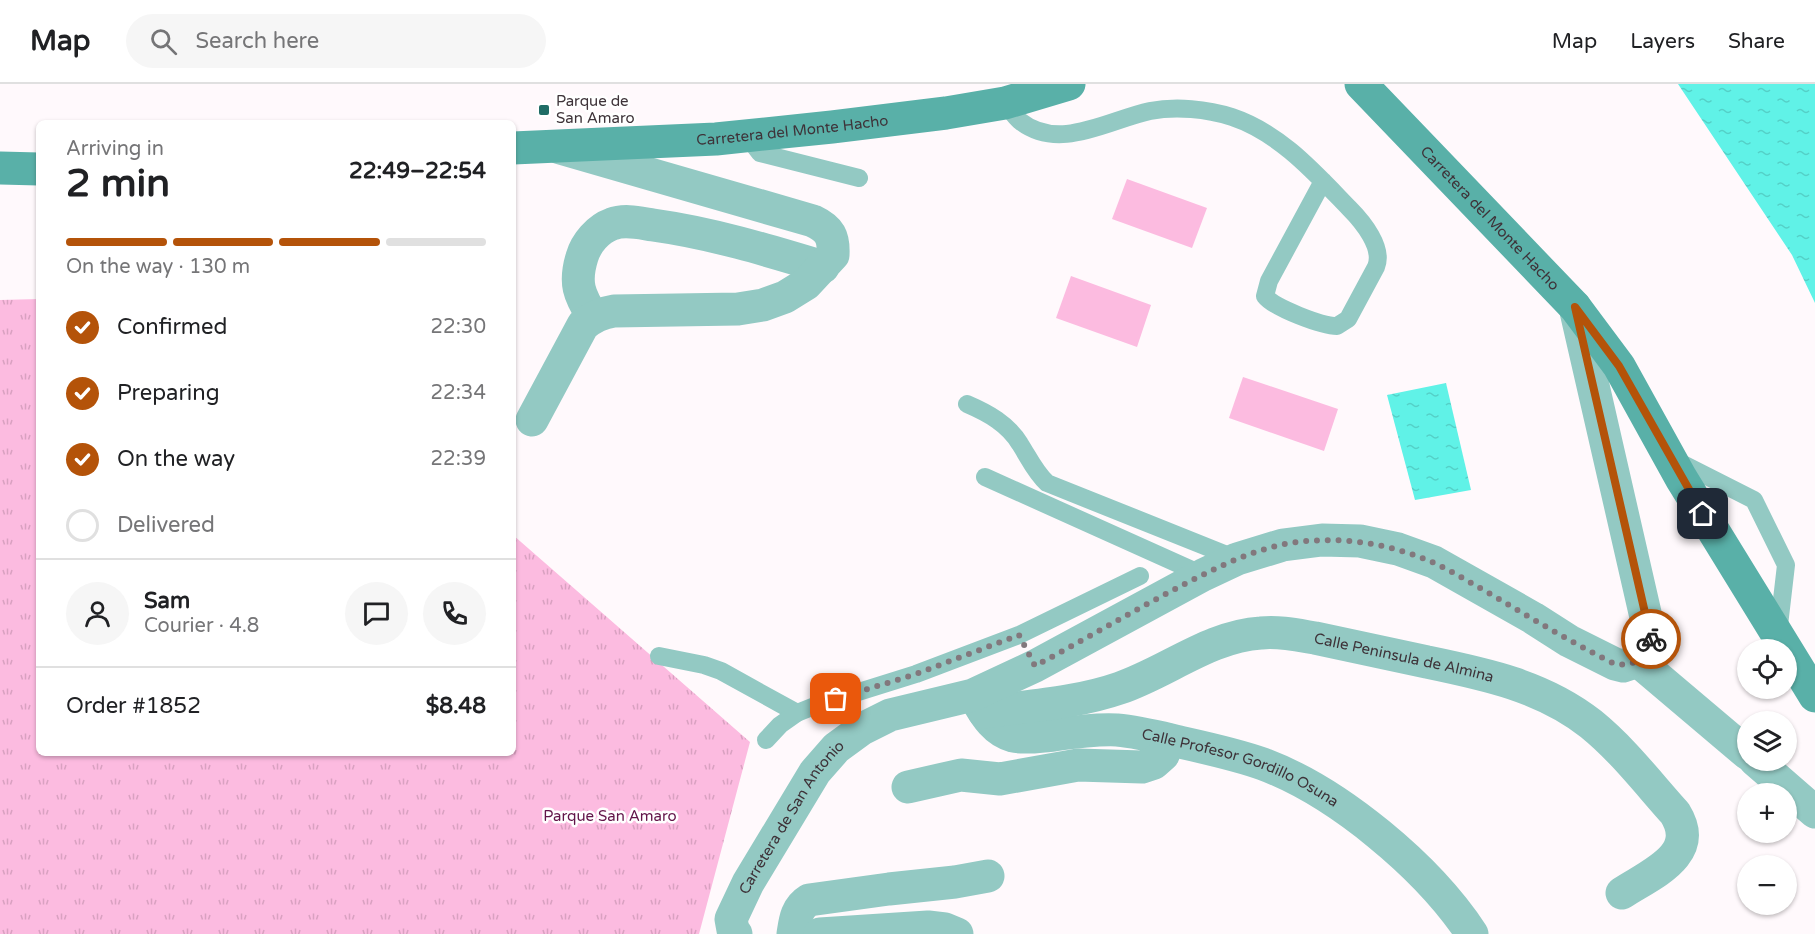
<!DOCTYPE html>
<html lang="en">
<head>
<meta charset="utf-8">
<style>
	:root { --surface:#fff; --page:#f6f6f6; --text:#202124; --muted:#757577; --line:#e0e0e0; --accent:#b45309 }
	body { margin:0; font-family:"Varela Round",sans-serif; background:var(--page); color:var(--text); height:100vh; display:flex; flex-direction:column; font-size:22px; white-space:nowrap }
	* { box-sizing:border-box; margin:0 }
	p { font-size:20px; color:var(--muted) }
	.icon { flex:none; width:33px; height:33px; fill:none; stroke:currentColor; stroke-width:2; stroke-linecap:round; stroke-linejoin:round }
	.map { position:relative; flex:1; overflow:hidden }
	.details { position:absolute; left:36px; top:36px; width:480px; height:636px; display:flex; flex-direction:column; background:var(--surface); border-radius:9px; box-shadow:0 2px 4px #0004 }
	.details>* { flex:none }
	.tools { position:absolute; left:1737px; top:555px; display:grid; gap:12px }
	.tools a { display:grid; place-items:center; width:60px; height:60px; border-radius:50%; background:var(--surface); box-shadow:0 2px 4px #0004; font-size:30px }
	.pin { position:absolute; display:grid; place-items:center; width:51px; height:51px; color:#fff; margin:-26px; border-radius:12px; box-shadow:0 3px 9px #0006 }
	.courier { position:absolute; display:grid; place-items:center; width:60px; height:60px; margin:-30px; border:4px solid #b45309; border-radius:50%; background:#fff; color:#222; box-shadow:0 2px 8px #0007 }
	.headline em { font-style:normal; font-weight:700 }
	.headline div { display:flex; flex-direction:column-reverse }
	.headline { display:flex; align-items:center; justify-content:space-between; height:102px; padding:0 30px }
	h1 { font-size:39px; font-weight:700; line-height:45px }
	.bar { display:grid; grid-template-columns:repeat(4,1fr); gap:9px 6px; align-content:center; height:72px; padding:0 30px }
	.bar i { height:8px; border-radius:4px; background:var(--line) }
	.bar .active { background:var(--accent) }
	.bar p { grid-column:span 4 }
	.line { display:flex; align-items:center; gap:15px; padding:0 30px; border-top:2px solid var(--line) }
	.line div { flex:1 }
	.round { display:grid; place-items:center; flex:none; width:63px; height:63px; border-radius:32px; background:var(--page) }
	ol { padding:0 30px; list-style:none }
	li { display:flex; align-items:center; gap:18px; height:66px }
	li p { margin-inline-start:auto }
	li .icon { padding:6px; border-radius:50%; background:var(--accent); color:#fff; stroke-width:4 }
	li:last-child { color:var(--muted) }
	li i { width:33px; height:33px; border:3px solid var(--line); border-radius:50% }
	header { display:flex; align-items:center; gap:36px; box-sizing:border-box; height:84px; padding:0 30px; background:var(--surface); border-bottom:2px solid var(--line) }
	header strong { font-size:28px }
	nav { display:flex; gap:33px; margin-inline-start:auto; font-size:21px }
	.search { width:420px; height:54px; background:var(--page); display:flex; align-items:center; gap:15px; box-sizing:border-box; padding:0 21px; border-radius:33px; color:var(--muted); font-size:22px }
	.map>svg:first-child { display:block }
	.park { fill:url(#park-tufts) }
	.pitch { fill:#fcbbe0 }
	.water { fill:url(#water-ripples) }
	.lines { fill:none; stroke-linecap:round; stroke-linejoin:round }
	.service { stroke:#93c9c3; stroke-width:18 }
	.minor { stroke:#93c9c3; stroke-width:33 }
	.secondary { stroke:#59b0a8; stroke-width:33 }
	.done { stroke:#82787d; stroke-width:6; stroke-dasharray:0 10.8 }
	.route { stroke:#b45309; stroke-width:8 }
	.poi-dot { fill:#206b65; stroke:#fff; stroke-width:2 }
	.labels { text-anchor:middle; stroke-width:5; stroke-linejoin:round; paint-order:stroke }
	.poi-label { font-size:15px; fill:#3e3339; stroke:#fff; text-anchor:start }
	.street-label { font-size:15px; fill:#3e3339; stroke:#fff }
	.park-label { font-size:15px; fill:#621449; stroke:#fff }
</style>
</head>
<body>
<header>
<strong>Map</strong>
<div class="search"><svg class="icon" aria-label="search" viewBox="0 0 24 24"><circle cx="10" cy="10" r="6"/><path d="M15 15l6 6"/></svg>Search here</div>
<nav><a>Map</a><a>Layers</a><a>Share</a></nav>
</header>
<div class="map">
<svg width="1815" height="850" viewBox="0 0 1815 850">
	<defs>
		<pattern id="park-tufts" width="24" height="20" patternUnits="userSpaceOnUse" patternTransform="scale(1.5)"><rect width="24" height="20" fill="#fcbbe0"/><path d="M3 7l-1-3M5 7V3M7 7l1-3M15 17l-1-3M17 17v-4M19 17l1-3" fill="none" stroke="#d9a1c1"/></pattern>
		<pattern id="water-ripples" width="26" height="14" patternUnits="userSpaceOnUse" patternTransform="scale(1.5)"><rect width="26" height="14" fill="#60f2e7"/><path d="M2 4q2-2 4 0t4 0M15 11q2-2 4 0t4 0" fill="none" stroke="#54d0c7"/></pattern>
	</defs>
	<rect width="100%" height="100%" fill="#fff9fc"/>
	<path class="park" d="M 39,215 L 39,669 L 513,669 L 513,451 L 750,658 L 699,850 L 0,850 L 0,216 Z"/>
	<g class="pitch">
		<path d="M 1127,95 L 1207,124 L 1192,164 L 1112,135 Z"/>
		<path d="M 1071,192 L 1151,221 L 1137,263 L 1056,234 Z"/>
		<path d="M 1243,293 L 1338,325 L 1324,367 L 1229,334 Z"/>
	</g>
	<g class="water">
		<path d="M 1678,0 L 1815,0 L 1815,219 L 1792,171 Z"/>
		<path d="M 1446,299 L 1471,406 L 1415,416 L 1387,311 Z"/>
	</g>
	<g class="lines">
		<g class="service">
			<path d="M 1005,19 C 1010,25 1014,32 1020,37 C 1059,68 1108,36 1150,27 C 1176,22 1207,25 1232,33 C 1280,49 1315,89 1349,124 C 1363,138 1384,164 1376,183 L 1348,235 L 1337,242 C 1322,242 1274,224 1265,212 L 1269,197 L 1323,97"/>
			<path d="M 747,52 L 760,69 L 859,94"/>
			<path d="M 967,320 C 988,329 1008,340 1020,360 C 1029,374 1035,388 1047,399 L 1237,475"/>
			<path d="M 1675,376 L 1754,416 L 1786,481 L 1778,550"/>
			<path d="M 985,393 L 1203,491"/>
			<path d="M 659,572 L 704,581 L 721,587 L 797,629"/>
			<path d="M 766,656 L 780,641 L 797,629 L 817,621 L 916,590 L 1019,551 L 1140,492"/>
		</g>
		<g class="minor">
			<path d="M 593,233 C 579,211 574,199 582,173 C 586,159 598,145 612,140 C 625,135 640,139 653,141 C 711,149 767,166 823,183"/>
			<path d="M 532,336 L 583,241 C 593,233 601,229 614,227 L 738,225 L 763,221 L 785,213 L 806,200 L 833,171 C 834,153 830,145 813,137 L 560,64"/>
			<path d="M 1638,577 L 1748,670"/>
			<path id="s1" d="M 976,615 C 985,630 994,647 1013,652 C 1026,655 1040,652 1054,651 C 1075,648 1096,645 1117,646 C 1140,648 1162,654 1184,659 C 1211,665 1238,671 1263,680 C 1338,708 1428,783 1472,850"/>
			<path id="s2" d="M 984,628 C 1029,622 1077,619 1120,604 C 1167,588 1210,552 1261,549 C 1279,547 1297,551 1315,554 C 1353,562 1390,570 1427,578 C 1485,590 1543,602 1591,640 C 1623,666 1648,699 1675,729 C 1701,771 1651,790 1622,809"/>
			<path d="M 1755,676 L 1815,728"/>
			<path d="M 908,703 L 961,691 L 1000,695 L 1078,681 L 1142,683 L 1154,679 L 1163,671 L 1169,656"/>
			<path id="s3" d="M 736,850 L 733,846 L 731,835 L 748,799 L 815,688 L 836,664 L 862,645 L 890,631 L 973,611 L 1035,582 L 1203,491 L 1237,475 L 1283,461 L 1322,456 L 1360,457 L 1398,465 L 1434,478 L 1533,534 L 1569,557 L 1615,580 L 1623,582 L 1638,577 L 1645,572 L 1650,564 L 1651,555 L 1575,223"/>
			<path d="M 793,850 C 795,837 796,824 809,816 L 889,805 L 955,798 L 988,792"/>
			<path d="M 820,850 L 928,843 L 945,845 L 957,850"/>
		</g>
		<g class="secondary">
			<path id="s4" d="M 1361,0 L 1575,223 L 1619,282 L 1681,394 L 1815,612"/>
			<path id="s5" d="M 513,64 L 716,55 L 832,43 L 946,29 L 1005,19 L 1069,0"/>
			<path d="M 0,84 L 39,85"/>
		</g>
	</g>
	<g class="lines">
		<path class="done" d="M 836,615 L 916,590 L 1019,551 L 1035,582 C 1082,557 1128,530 1175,505 C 1210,487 1246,468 1285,460 C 1334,451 1386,458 1432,478 C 1448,485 1464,495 1480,504 C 1525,530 1568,557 1615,580 C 1633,583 1649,574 1651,555"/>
		<path class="route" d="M 1651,555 L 1575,223 L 1619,282 L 1703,430"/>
	</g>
	<rect class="poi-dot" x="538" y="20" width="12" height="12" rx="3"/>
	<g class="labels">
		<g class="poi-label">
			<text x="556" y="22">Parque de<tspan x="556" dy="17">San Amaro</tspan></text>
		</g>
		<g class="street-label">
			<text dy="5" stroke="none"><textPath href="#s5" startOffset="280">Carretera del Monte Hacho</textPath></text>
			<text dy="5" stroke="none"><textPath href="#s4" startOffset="186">Carretera del Monte Hacho</textPath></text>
			<text dy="5" stroke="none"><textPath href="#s2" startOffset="436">Calle Peninsula de Almina</textPath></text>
			<text dy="5" stroke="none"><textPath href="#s1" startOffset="288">Calle Profesor Gordillo Osuna</textPath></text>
			<text dy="5" stroke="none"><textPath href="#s3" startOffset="135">Carretera de San Antonio</textPath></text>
		</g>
		<g class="park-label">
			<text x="610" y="737">Parque San Amaro</text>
		</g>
	</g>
</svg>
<div class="tools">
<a><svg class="icon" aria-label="locate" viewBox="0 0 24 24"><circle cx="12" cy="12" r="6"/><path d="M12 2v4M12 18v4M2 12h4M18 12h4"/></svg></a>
<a><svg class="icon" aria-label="layers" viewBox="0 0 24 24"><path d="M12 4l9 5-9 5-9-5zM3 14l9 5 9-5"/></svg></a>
<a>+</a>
<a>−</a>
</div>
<div class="pin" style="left:836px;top:615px;background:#ea580c"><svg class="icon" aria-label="bag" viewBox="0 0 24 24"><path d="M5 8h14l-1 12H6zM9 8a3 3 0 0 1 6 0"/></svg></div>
<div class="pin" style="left:1703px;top:430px;background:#1f2937"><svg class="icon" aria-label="home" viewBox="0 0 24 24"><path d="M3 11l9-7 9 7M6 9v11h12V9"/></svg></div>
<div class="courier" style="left:1651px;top:555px"><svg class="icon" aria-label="bike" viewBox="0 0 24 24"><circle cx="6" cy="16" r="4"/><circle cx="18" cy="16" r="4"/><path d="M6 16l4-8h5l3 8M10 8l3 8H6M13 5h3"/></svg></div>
<section class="details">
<div class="headline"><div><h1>2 min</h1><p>Arriving in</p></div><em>22:49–22:54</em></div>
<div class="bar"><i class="active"></i><i class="active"></i><i class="active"></i><i></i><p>On the way · 130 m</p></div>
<ol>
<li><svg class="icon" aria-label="check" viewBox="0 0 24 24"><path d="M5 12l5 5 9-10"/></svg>Confirmed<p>22:30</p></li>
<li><svg class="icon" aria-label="check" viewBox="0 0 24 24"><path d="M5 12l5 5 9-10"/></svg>Preparing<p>22:34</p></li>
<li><svg class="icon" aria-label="check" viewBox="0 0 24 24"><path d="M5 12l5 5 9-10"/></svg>On the way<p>22:39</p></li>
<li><i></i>Delivered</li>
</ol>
<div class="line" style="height:108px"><a class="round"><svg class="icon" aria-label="person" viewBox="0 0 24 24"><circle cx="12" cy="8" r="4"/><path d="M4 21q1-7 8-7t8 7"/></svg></a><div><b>Sam</b><p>Courier · 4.8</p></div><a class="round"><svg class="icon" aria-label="chat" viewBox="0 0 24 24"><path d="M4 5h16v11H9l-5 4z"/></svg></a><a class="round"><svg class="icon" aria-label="phone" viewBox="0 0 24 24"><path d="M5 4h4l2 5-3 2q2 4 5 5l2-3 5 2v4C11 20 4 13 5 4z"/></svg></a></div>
<div class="line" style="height:78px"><div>Order #1852</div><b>$8.48</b></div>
</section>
</div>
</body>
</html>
